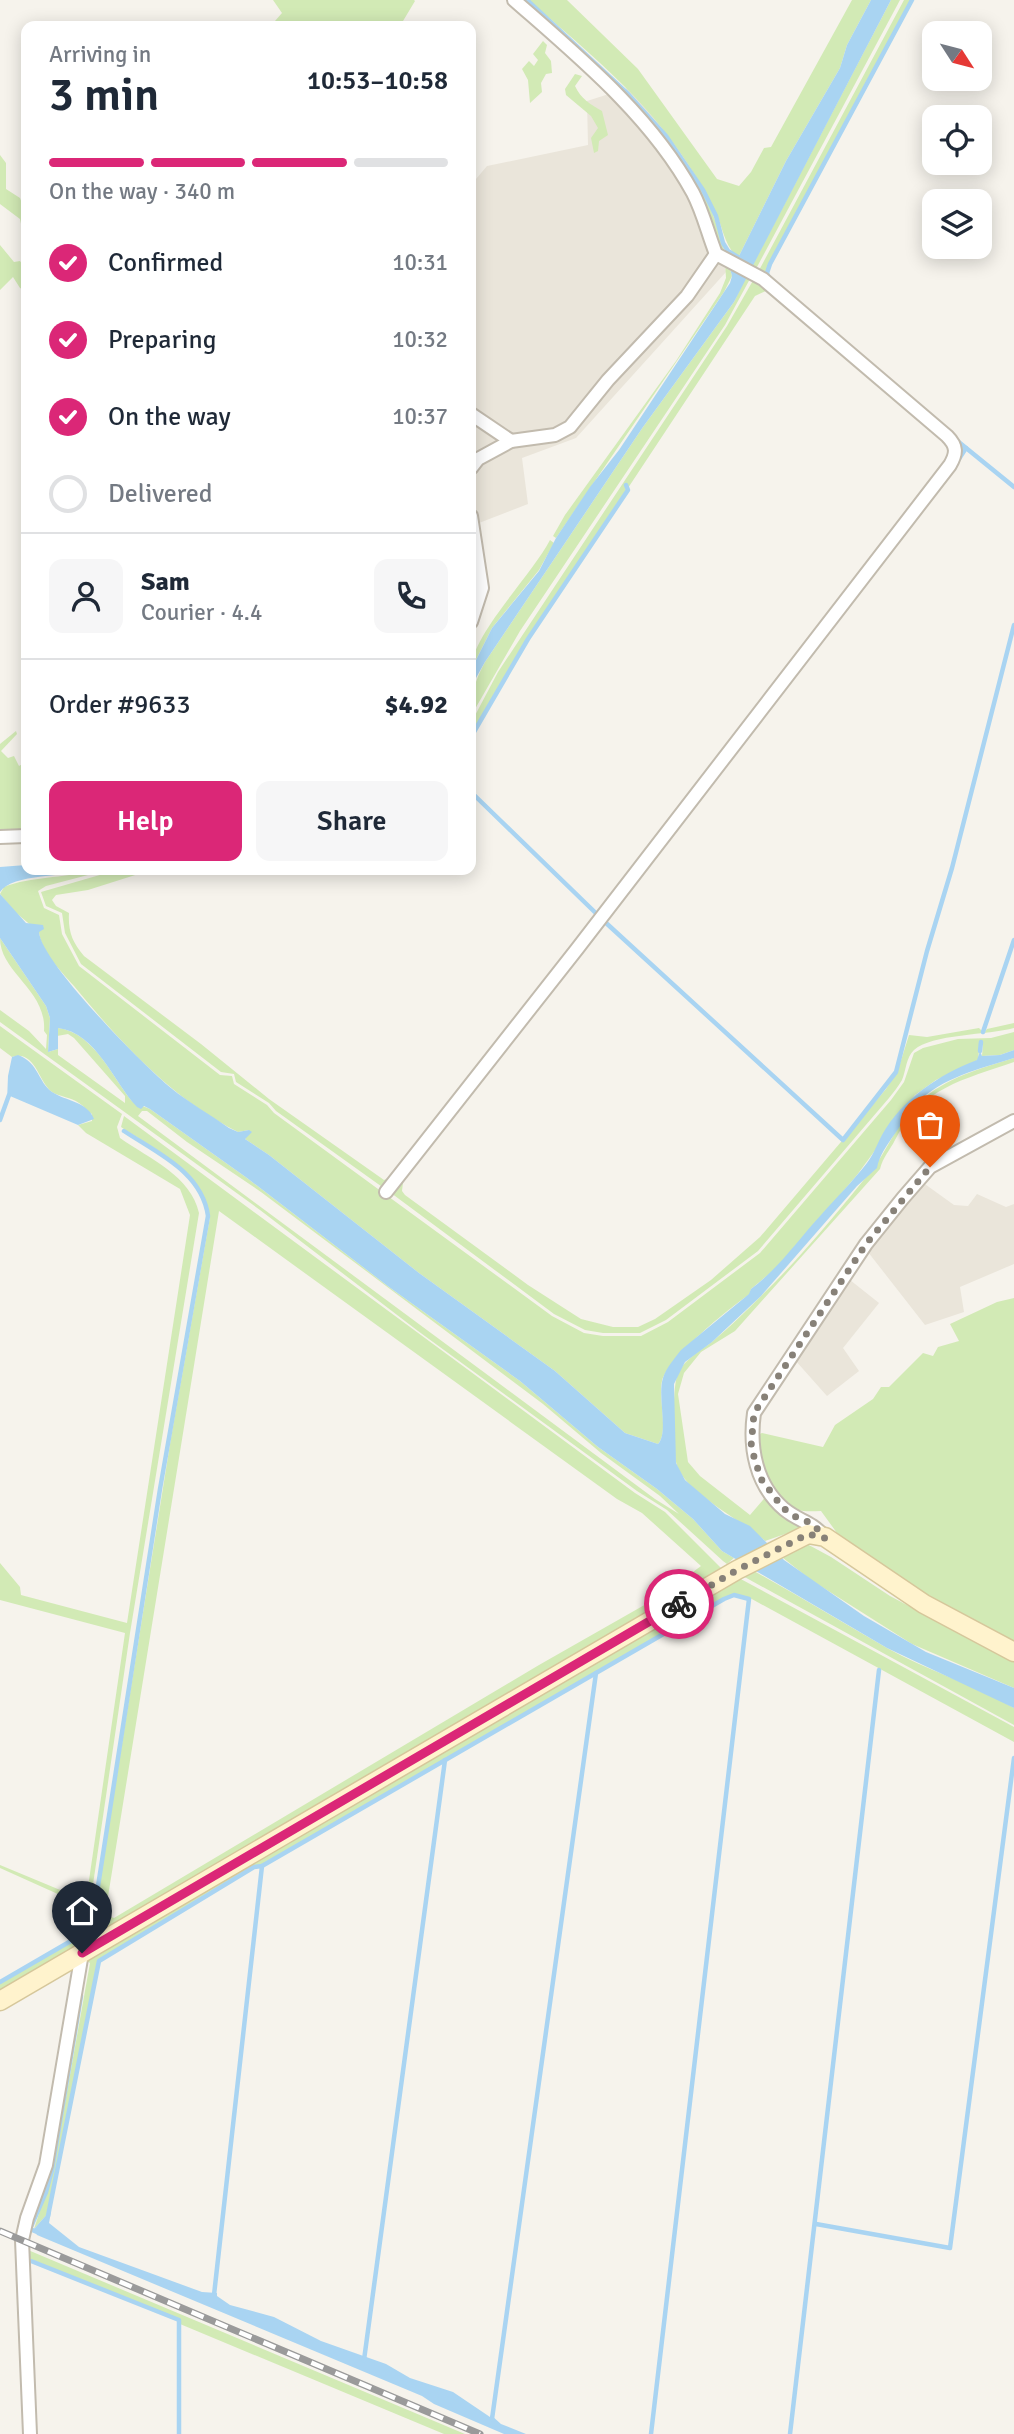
<!DOCTYPE html>
<html lang="en">
<head>
<meta charset="utf-8">
<style>
	:root { --surface:#fff; --page:#f6f6f7; --text:#1f2937; --muted:#747a83; --line:#e0e1e3; --accent:#db2777 }
	body { margin:0; font-family:Signika,sans-serif; background:var(--page); color:var(--text); height:100vh; display:flex; flex-direction:column; font-size:26px; white-space:nowrap }
	* { box-sizing:border-box; margin:0 }
	p { font-size:23px; color:var(--muted) }
	.icon { flex:none; width:38px; height:38px; fill:none; stroke:currentColor; stroke-width:2; stroke-linecap:round; stroke-linejoin:round }
	.map { position:relative; flex:1; overflow:hidden }
	.details { position:absolute; left:21px; top:21px; width:455px; height:854px; display:flex; flex-direction:column; background:var(--surface); border-radius:14px; box-shadow:0 4px 18px #0003 }
	.details>* { flex:none }
	.needle { width:46px; rotate:126deg }
	.tools { position:absolute; left:922px; top:21px; display:grid; gap:14px }
	.tools a { display:grid; place-items:center; width:70px; height:70px; border-radius:14px; background:var(--surface); box-shadow:0 4px 18px #0003; font-size:35px }
	.pin { position:absolute; display:grid; place-items:center; width:60px; height:60px; color:#fff; margin:-72px -30px; border-radius:50% 50% 50% 0; rotate:-45deg; box-shadow:0 0 7px #0007 }
	.pin .icon { rotate:45deg }
	.courier { position:absolute; display:grid; place-items:center; width:70px; height:70px; margin:-35px; border:5px solid #db2777; border-radius:50%; background:#fff; color:#222; box-shadow:0 2px 9px #0007 }
	.overview em { font-style:normal; font-weight:600 }
	.overview div { display:flex; flex-direction:column-reverse }
	.overview { display:flex; align-items:center; justify-content:space-between; height:119px; padding:0 28px }
	h1 { font-size:46px; font-weight:600; line-height:52px }
	.bar { display:grid; grid-template-columns:repeat(4,1fr); gap:10px 7px; align-content:center; height:84px; padding:0 28px }
	.bar i { height:9px; border-radius:5px; background:var(--line) }
	.bar .selected { background:var(--accent) }
	.bar p { grid-column:span 4 }
	.line { display:flex; align-items:center; gap:18px; padding:0 28px; border-top:2px solid var(--line) }
	.line div { flex:1 }
	.round { display:grid; place-items:center; flex:none; width:74px; height:74px; border-radius:14px; background:var(--page) }
	ol { padding:0 28px; list-style:none }
	li { display:flex; align-items:center; gap:21px; height:77px }
	li p { margin-inline-start:auto }
	li .icon { padding:7px; border-radius:50%; background:var(--accent); color:#fff; stroke-width:4 }
	li:last-child { color:var(--muted) }
	li i { width:38px; height:38px; border:4px solid var(--line); border-radius:50% }
	.button { display:flex; gap:14px; margin-top:auto; padding:14px 28px }
	.button a { flex:1; height:80px; border-radius:14px; background:var(--accent); color:#fff; font-size:28px; font-weight:600; line-height:80px; text-align:center }
	.button a+a { background:var(--page); color:var(--text) }
	.map>svg:first-child { display:block }
	.residential { fill:#eae5da }
	.green { fill:#d2eab5; fill-rule:evenodd }
	.water { fill:#a9d4f2 }
	.lines { fill:none; stroke-linecap:round; stroke-linejoin:round }
	.stream { stroke:#a9d4f2; stroke-width:4.5 }
	.street-casing { stroke:#c2bbae; stroke-width:16 }
	.secondary-casing { stroke:#d6c79b; stroke-width:21 }
	.street { stroke:#fff; stroke-width:12 }
	.secondary { stroke:#fff3cd; stroke-width:18 }
	.rail-casing { stroke:#9a9a9a; stroke-width:7 }
	.rail { stroke:#fff; stroke-width:4.5; stroke-dasharray:13; stroke-linecap:butt }
	.done { stroke:#878178; stroke-width:7; stroke-dasharray:0 12.6 }
	.route { stroke:#db2777; stroke-width:9 }
</style>
</head>
<body>
<div class="map">
<svg width="1014" height="2434" viewBox="0 0 1014 2434">
	<rect width="100%" height="100%" fill="#f6f3ec"/>
	<g class="residential">
		<path d="M 634,86 L 712,178 L 726,272 L 576,438 L 522,458 L 528,504 L 479,523 L 488,593 L 471,630 L 471,185 L 487,166 L 588,145 L 587,101 Z"/>
		<path d="M 922,1182 L 954,1205 L 968,1206 L 977,1194 L 1006,1207 L 1014,1204 L 1014,1264 L 960,1287 L 964,1312 L 925,1325 L 868,1252 Z"/>
		<path d="M 850,1280 L 879,1303 L 843,1348 L 859,1371 L 827,1396 L 795,1360 Z"/>
	</g>
	<g class="green">
		<path d="M 273,0 L 414,0 L 415,1 L 400,26 L 280,26 L 275,21 L 282,13 Z"/>
		<path d="M 529,0 L 567,0 L 638,69 L 717,179 L 739,186 L 751,172 L 764,148 L 771,147 L 852,0 L 871,0 L 847,45 L 840,68 L 786,161 L 739,256 L 734,258 L 723,255 L 652,125 C 673,146 702,187 713,215 C 718,227 720,240 725,252 L 736,256 C 723,242 723,226 714,209 C 702,184 685,158 668,136 C 630,85 577,43 529,0 Z"/>
		<path d="M 891,0 L 900,0 L 757,267 L 751,268 Z"/>
		<path d="M 904,0 L 911,0 L 766,273 L 769,280 L 926,411 L 965,449 L 952,468 L 957,449 L 757,274 Z"/>
		<path d="M 543,41 L 547,45 L 545,53 L 551,61 L 552,73 L 546,74 L 541,83 L 542,92 L 530,103 L 528,80 L 522,69 L 529,61 L 534,66 L 538,60 L 533,54 Z"/>
		<path d="M 575,74 L 582,76 L 575,86 C 581,99 590,104 602,111 L 608,135 L 599,141 L 598,151 L 594,153 L 591,138 L 598,128 L 591,116 L 566,95 L 565,89 Z"/>
		<path d="M 0,155 L 6,163 L 6,189 L 20,198 L 26,214 L 26,248 L 20,219 L 0,204 Z"/>
		<path d="M 0,245 L 14,262 L 20,261 L 26,270 L 26,291 L 20,288 L 13,277 L 0,290 Z"/>
		<path d="M 725,263 L 729,265 L 732,276 L 724,292 L 556,538 L 553,536 L 565,515 L 676,361 L 720,293 L 726,278 Z"/>
		<path d="M 747,275 L 751,277 L 725,325 L 520,631 L 471,716 C 471,695 475,680 485,662 L 643,427 L 734,302 Z"/>
		<path d="M 755,277 L 770,289 L 755,296 L 628,488 L 625,486 L 626,490 L 527,639 L 471,735 L 471,723 L 498,672 L 727,326 Z"/>
		<path d="M 550,540 L 554,543 L 539,570 L 492,628 L 471,670 C 471,635 532,575 550,540 Z"/>
		<path d="M 16,731 L 17,734 L 1,751 L 8,758 L 14,756 L 19,766 L 26,762 L 26,833 L 0,835 L 0,744 Z"/>
		<path d="M 91,870 L 107,870 L 46,886 L 38,891 L 44,908 L 59,915 L 62,934 L 79,966 L 220,1075 L 232,1076 L 234,1084 L 267,1105 L 274,1113 L 552,1316 L 584,1333 L 603,1336 L 641,1336 L 668,1322 L 760,1253 L 891,1100 L 904,1082 L 914,1053 L 923,1048 L 958,1039 L 991,1038 L 1014,1032 L 1014,1050 L 1000,1055 L 982,1056 L 983,1044 L 980,1042 L 978,1060 L 936,1080 L 915,1095 L 882,1136 L 879,1145 L 857,1175 L 781,1264 L 751,1289 L 750,1294 C 729,1308 668,1358 662,1381 C 658,1399 669,1432 658,1444 L 625,1433 L 555,1371 L 419,1273 L 269,1155 L 245,1139 L 249,1130 L 238,1132 C 172,1099 120,1042 74,986 C 61,971 41,952 39,932 L 15,912 L 0,894 L 4,887 C 32,876 62,879 91,870 Z"/>
		<path d="M 117,870 L 151,870 L 88,890 L 56,895 L 52,900 L 56,906 L 69,913 C 68,931 72,942 84,956 L 201,1044 L 269,1099 L 384,1180 L 396,1175 L 385,1189 L 276,1111 L 269,1103 L 236,1082 L 234,1074 L 221,1072 L 81,964 L 65,933 L 62,913 L 46,906 L 41,892 Z"/>
		<path d="M 0,938 L 46,1006 L 50,1018 L 48,1052 L 58,1049 L 58,1055 L 125,1103 L 125,1096 L 74,1038 L 68,1034 L 57,1036 L 58,1028 C 94,1033 111,1075 131,1100 C 135,1105 144,1106 150,1109 L 247,1178 L 389,1287 L 520,1381 L 598,1447 L 657,1489 L 693,1519 L 722,1551 L 734,1558 L 727,1564 L 723,1561 L 667,1510 L 637,1491 L 418,1331 L 260,1210 L 0,1022 L 0,1010 L 29,1031 L 46,1049 L 47,1035 L 44,1031 C 47,990 0,973 0,938 ZM 142,1111 L 147,1111 L 187,1142 L 261,1192 L 543,1404 L 601,1453 L 660,1496 L 679,1514 L 655,1499 L 138,1116 Z"/>
		<path d="M 1014,1023 L 1014,1028 C 989,1035 931,1034 914,1050 C 906,1057 906,1071 902,1080 C 898,1087 893,1093 889,1098 L 758,1251 L 666,1320 L 640,1333 L 603,1333 L 585,1330 L 554,1314 L 391,1193 L 404,1174 L 402,1191 L 405,1195 L 528,1285 L 581,1319 L 613,1327 L 638,1327 L 655,1319 L 711,1280 L 760,1237 L 886,1089 L 898,1070 L 909,1035 L 927,1037 L 979,1028 L 984,1033 L 987,1029 Z"/>
		<path d="M 0,1026 L 122,1114 L 117,1127 L 120,1138 C 150,1159 191,1176 199,1213 L 130,1633 L 91,1898 L 84,1912 L 60,1895 L 0,1868 L 0,1865 L 65,1892 L 87,1894 L 125,1633 L 0,1600 L 0,1563 L 20,1587 L 21,1595 L 127,1623 L 190,1215 L 180,1189 L 86,1133 L 78,1125 L 92,1121 L 92,1114 C 87,1111 84,1106 79,1103 C 71,1097 60,1097 52,1092 C 39,1083 35,1049 12,1057 L 0,1048 Z"/>
		<path d="M 1014,1058 L 1014,1062 C 963,1080 922,1087 895,1140 C 890,1150 883,1157 880,1169 L 735,1331 L 701,1352 L 684,1373 L 678,1394 L 688,1462 L 700,1476 L 750,1515 L 768,1494 L 811,1525 L 765,1541 C 743,1520 682,1492 676,1462 C 673,1448 672,1386 678,1373 C 686,1358 700,1351 713,1341 C 730,1327 747,1310 763,1294 C 801,1257 837,1213 871,1171 C 888,1150 898,1120 919,1102 C 947,1077 979,1069 1014,1058 Z"/>
		<path d="M 124,1116 L 635,1493 L 665,1512 L 721,1568 L 91,1937 L 171,1438 L 210,1217 C 201,1170 157,1151 121,1127 ZM 219,1211 L 617,1499 L 642,1513 L 701,1566 L 662,1595 L 539,1665 L 114,1918 L 105,1915 Z"/>
		<path d="M 1014,1298 L 1014,1646 L 935,1603 L 845,1544 L 821,1511 C 814,1511 805,1512 798,1510 C 768,1503 761,1460 757,1435 L 762,1433 L 823,1447 L 835,1425 L 873,1399 L 881,1387 L 889,1387 L 923,1353 L 933,1356 L 938,1347 L 959,1341 L 950,1324 L 997,1302 Z"/>
		<path d="M 807,1544 L 831,1557 L 890,1596 L 1014,1662 L 1014,1688 L 912,1644 L 811,1580 L 778,1554 Z"/>
		<path d="M 750,1569 C 796,1594 841,1622 887,1648 C 928,1671 974,1684 1014,1708 L 1014,1725 L 741,1575 Z"/>
		<path d="M 737,1577 L 1014,1727 L 1014,1742 L 750,1598 L 734,1595 L 723,1598 L 261,1865 L 253,1866 L 98,1961 L 49,2212 L 34,2229 L 53,2170 L 90,1963 L 87,1961 L 88,1957 Z"/>
		<path d="M 81,1936 L 78,1947 L 0,1991 L 0,1984 Z"/>
		<path d="M 28,2250 L 465,2434 L 444,2434 L 180,2324 L 179,2319 L 28,2258 Z"/>
	</g>
	<g class="water">
		<path d="M 871,0 L 891,0 L 734,302 L 643,427 L 485,662 L 476,678 L 471,695 L 471,670 L 492,628 L 539,571 L 556,538 L 590,487 L 619,450 L 730,283 L 732,276 L 729,265 L 739,256 L 786,161 L 840,68 L 847,45 Z"/>
		<path d="M 26,865 L 26,870 L 91,870 C 68,877 12,873 0,892 L 0,867 Z"/>
		<path d="M 0,894 L 26,923 L 43,925 L 44,929 L 39,932 C 41,962 144,1066 171,1088 C 189,1103 210,1114 229,1128 L 238,1132 L 249,1130 L 252,1132 L 245,1139 L 269,1155 L 419,1273 L 555,1371 L 625,1433 L 658,1444 C 669,1432 657,1397 663,1378 C 666,1368 675,1358 681,1350 L 749,1294 L 751,1289 C 779,1268 797,1241 821,1215 C 836,1198 853,1181 867,1163 C 874,1154 877,1144 882,1135 C 902,1099 940,1074 977,1060 L 980,1051 L 982,1056 L 1000,1055 L 1014,1050 L 1014,1058 C 980,1069 942,1077 916,1104 C 908,1113 901,1125 894,1135 C 887,1145 879,1156 877,1168 L 857,1186 L 761,1296 L 712,1342 L 685,1362 L 674,1384 L 676,1463 L 685,1480 L 725,1514 L 750,1526 L 784,1560 L 864,1616 L 926,1652 L 1014,1688 L 1014,1708 L 887,1648 L 722,1551 L 693,1519 L 657,1489 L 598,1447 L 520,1381 L 389,1287 L 247,1178 L 150,1109 L 144,1106 L 141,1109 L 137,1107 C 113,1082 97,1033 58,1028 L 58,1049 L 48,1052 L 50,1018 L 46,1006 L 0,938 Z"/>
		<path d="M 18,1055 C 39,1063 38,1082 52,1092 C 66,1101 88,1102 94,1119 L 78,1125 L 10,1096 L 7,1101 L 8,1076 L 12,1057 Z"/>
		<path d="M 49,2212 L 51,2212 L 49,2223 L 79,2247 L 202,2292 L 217,2293 L 217,2296 L 230,2305 L 274,2317 L 321,2341 L 386,2364 L 410,2378 L 453,2392 L 490,2417 L 491,2415 L 501,2424 L 526,2434 L 504,2434 L 434,2404 L 422,2396 L 37,2235 L 34,2229 Z"/>
	</g>
	<g class="lines">
		<g class="stream">
			<path d="M 527,0 L 628,94 L 666,136 L 703,190 L 716,216 L 723,243 L 728,251 L 741,259"/>
			<path d="M 769,278 L 767,273 L 770,264 L 912,0"/>
			<path d="M 955,439 L 1014,487"/>
			<path d="M 957,462 L 966,448"/>
			<path d="M 471,737 L 528,639 L 628,490 L 626,485"/>
			<path d="M 471,792 L 605,922 L 843,1140 L 896,1072 L 927,951 L 952,868 L 1014,625"/>
			<path d="M 983,1032 L 1014,940"/>
			<path d="M 980,1051 L 981,1042"/>
			<path d="M 0,1120 L 9,1095"/>
			<path d="M 91,1931 L 160,1489 L 208,1216 C 202,1172 157,1153 124,1131"/>
			<path d="M 0,1982 L 76,1938"/>
			<path d="M 48,2216 L 99,1961 L 254,1867 L 262,1866 L 724,1599 L 734,1595 L 749,1599 L 651,2434"/>
			<path d="M 816,2224 L 950,2248 L 1014,1758"/>
			<path d="M 37,2232 L 30,2229 L 46,2192 L 52,2170 L 81,1996"/>
			<path d="M 31,2261 L 179,2320 L 179,2434"/>
			<path d="M 214,2295 L 262,1866"/>
			<path d="M 364,2360 L 445,1760"/>
			<path d="M 492,2419 L 596,1673"/>
			<path d="M 790,2434 L 879,1670"/>
		</g>
		<defs>
			<g id="street">
				<path d="M 471,414 L 511,441"/>
				<path d="M 471,468 L 478,459 L 511,441 L 555,435 L 570,427 L 608,380 L 687,296 L 716,254"/>
				<path d="M 471,516 L 482,588 L 471,622"/>
				<path d="M 0,837 L 26,836"/>
				<path d="M 386,1192 L 577,949 L 950,465 C 957,453 957,446 947,436 L 763,279 L 716,254 C 708,234 703,212 693,193 C 651,116 579,57 514,0"/>
				<path d="M 825,1537 C 809,1520 800,1522 784,1509 C 756,1485 749,1448 754,1413 L 866,1244 L 903,1198 L 930,1167 L 1014,1121"/>
				<path d="M 30,2434 L 22,2240 L 27,2218 L 46,2165 L 82,1953"/>
			</g>
			<path id="secondary" d="M 0,2001 L 737,1570 L 808,1534 L 825,1537 L 924,1604 L 1014,1652"/>
		</defs>
		<use href="#street" class="street-casing"/>
		<use href="#secondary" class="secondary-casing"/>
		<use href="#street" class="street"/>
		<use href="#secondary" class="secondary"/>
		<defs>
			<path id="rail" d="M 0,2231 L 480,2434"/>
		</defs>
		<use href="#rail" class="rail-casing"/>
		<use href="#rail" class="rail"/>
	</g>
	<g class="lines">
		<path class="done" d="M 679,1604 L 737,1570 L 808,1534 L 825,1538 L 813,1524 L 796,1517 L 783,1508 L 761,1479 L 751,1447 L 754,1413 L 866,1244 L 930,1167"/>
		<path class="route" d="M 82,1953 L 679,1604"/>
	</g>
</svg>
<div class="tools">
<a><svg class="needle" viewBox="-14 -14 28 28"><path d="M0-13l5 13h-10z" fill="#e53935"/><path d="M0 13l5-13h-10z" fill="#747a83"/></svg></a>
<a><svg class="icon" aria-label="locate" viewBox="0 0 24 24"><circle cx="12" cy="12" r="6"/><path d="M12 2v4M12 18v4M2 12h4M18 12h4"/></svg></a>
<a><svg class="icon" aria-label="layers" viewBox="0 0 24 24"><path d="M12 4l9 5-9 5-9-5zM3 14l9 5 9-5"/></svg></a>
</div>
<div class="pin" style="left:930px;top:1167px;background:#ea580c"><svg class="icon" aria-label="bag" viewBox="0 0 24 24"><path d="M5 8h14l-1 12H6zM9 8a3 3 0 0 1 6 0"/></svg></div>
<div class="pin" style="left:82px;top:1953px;background:#1f2937"><svg class="icon" aria-label="home" viewBox="0 0 24 24"><path d="M3 11l9-7 9 7M6 9v11h12V9"/></svg></div>
<div class="courier" style="left:679px;top:1604px"><svg class="icon" aria-label="bike" viewBox="0 0 24 24"><circle cx="6" cy="16" r="4"/><circle cx="18" cy="16" r="4"/><path d="M6 16l4-8h5l3 8M10 8l3 8H6M13 5h3"/></svg></div>
<section class="details">
<div class="overview"><div><h1>3 min</h1><p>Arriving in</p></div><em>10:53–10:58</em></div>
<div class="bar"><i class="selected"></i><i class="selected"></i><i class="selected"></i><i></i><p>On the way · 340 m</p></div>
<ol>
<li><svg class="icon" aria-label="check" viewBox="0 0 24 24"><path d="M5 12l5 5 9-10"/></svg>Confirmed<p>10:31</p></li>
<li><svg class="icon" aria-label="check" viewBox="0 0 24 24"><path d="M5 12l5 5 9-10"/></svg>Preparing<p>10:32</p></li>
<li><svg class="icon" aria-label="check" viewBox="0 0 24 24"><path d="M5 12l5 5 9-10"/></svg>On the way<p>10:37</p></li>
<li><i></i>Delivered</li>
</ol>
<div class="line" style="height:126px"><a class="round"><svg class="icon" aria-label="person" viewBox="0 0 24 24"><circle cx="12" cy="8" r="4"/><path d="M4 21q1-7 8-7t8 7"/></svg></a><div><b>Sam</b><p>Courier · 4.4</p></div><a class="round"><svg class="icon" aria-label="phone" viewBox="0 0 24 24"><path d="M5 4h4l2 5-3 2q2 4 5 5l2-3 5 2v4C11 20 4 13 5 4z"/></svg></a></div>
<div class="line" style="height:91px"><div>Order #9633</div><b>$4.92</b></div>
<div class="button"><a>Help</a><a>Share</a></div>
</section>
</div>
</body>
</html>
